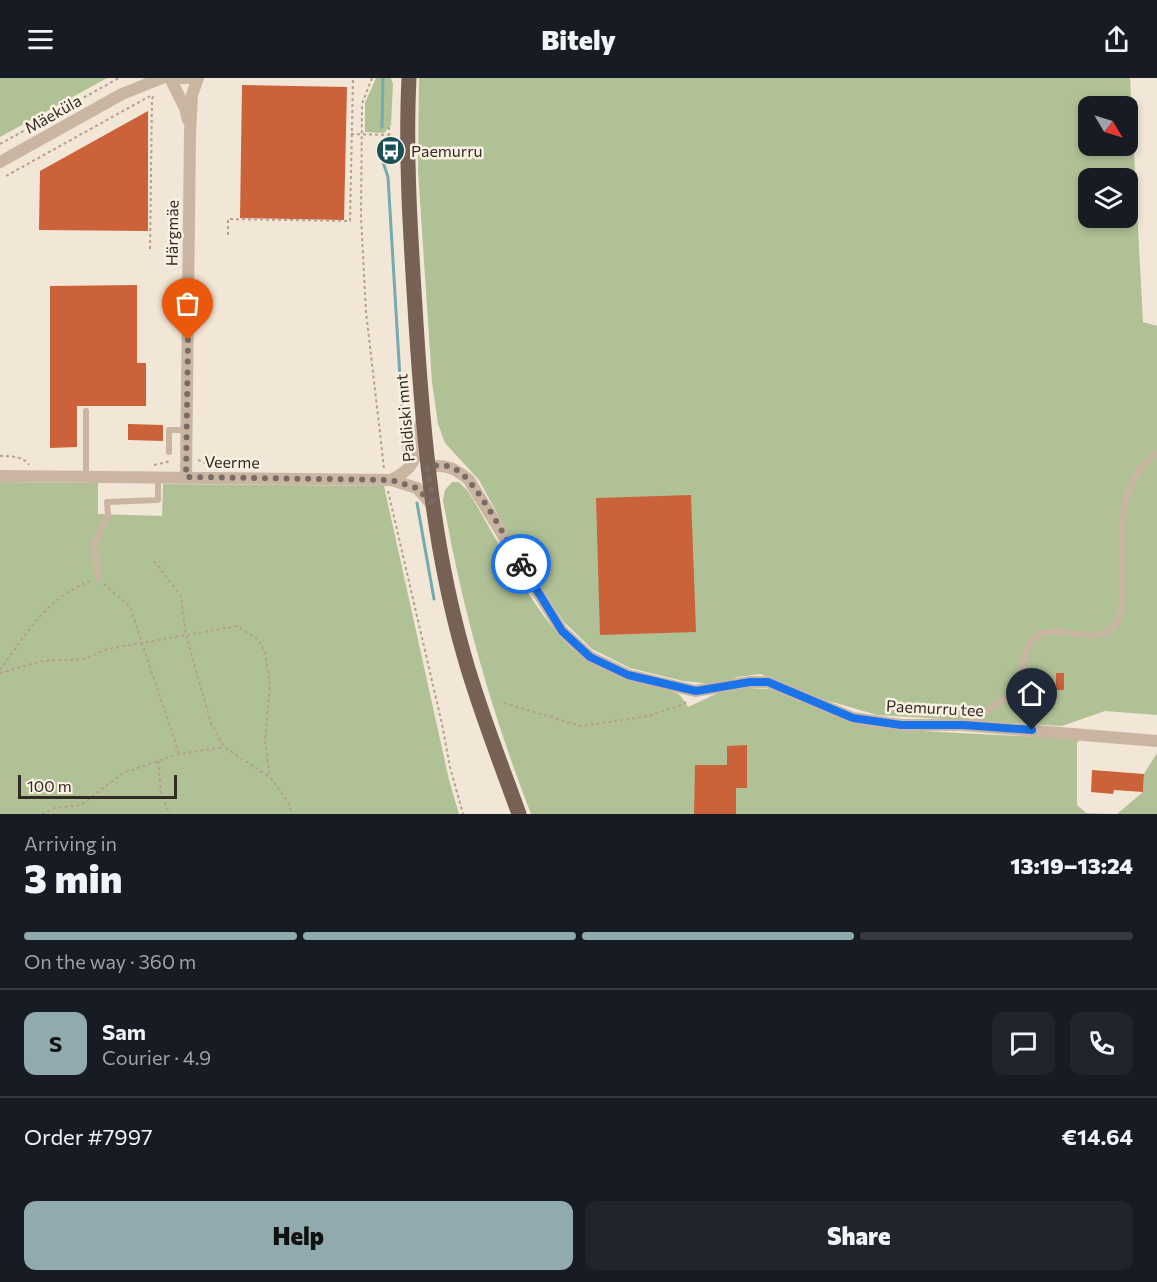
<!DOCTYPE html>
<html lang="en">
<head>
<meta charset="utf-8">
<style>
	:root { --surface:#171b24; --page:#20242c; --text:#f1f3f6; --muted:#9ea1a6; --line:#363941; --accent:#90aaae }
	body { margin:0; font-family:Commissioner,sans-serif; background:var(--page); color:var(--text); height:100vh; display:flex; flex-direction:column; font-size:22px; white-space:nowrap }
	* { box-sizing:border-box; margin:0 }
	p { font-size:20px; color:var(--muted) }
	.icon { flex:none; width:33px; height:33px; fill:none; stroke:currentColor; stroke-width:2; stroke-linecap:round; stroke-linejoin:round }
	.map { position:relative; height:736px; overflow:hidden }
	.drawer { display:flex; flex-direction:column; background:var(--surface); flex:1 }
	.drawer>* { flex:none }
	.needle { width:39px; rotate:128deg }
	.buttons { position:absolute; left:1078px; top:18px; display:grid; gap:12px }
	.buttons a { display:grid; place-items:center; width:60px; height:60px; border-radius:12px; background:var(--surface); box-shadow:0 3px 9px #0003; font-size:30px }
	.scale { position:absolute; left:18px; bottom:15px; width:159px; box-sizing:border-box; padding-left:6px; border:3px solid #342a25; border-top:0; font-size:16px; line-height:21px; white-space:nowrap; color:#342a25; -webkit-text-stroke:4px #faf0e2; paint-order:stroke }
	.pin { position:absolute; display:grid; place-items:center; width:51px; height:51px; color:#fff; margin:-62px -26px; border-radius:50% 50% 50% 0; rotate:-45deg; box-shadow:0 0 6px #0007 }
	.pin .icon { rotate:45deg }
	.courier { position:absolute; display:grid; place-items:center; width:60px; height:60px; margin:-30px; border:4px solid #1a73e8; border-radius:50%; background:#fff; color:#222; box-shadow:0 2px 8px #0007 }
	.head em { font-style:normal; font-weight:800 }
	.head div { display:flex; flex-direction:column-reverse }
	.head { display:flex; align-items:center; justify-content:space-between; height:102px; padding:0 24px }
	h1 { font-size:39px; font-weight:800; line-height:45px }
	.bar { display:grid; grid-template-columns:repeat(4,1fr); gap:9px 6px; align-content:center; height:72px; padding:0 24px }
	.bar i { height:8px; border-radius:4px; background:var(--line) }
	.bar .current { background:var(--accent) }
	.bar p { grid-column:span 4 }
	.line { display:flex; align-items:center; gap:15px; padding:0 24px; border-top:2px solid var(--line) }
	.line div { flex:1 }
	.round { display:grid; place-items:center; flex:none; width:63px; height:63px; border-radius:12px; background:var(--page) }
	.button { display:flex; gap:12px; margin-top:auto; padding:12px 24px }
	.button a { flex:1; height:69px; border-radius:12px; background:var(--accent); color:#111; font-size:24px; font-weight:800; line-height:69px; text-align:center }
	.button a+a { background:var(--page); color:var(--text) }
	header { display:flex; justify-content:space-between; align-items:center; height:78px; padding:0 24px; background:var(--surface); font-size:27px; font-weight:800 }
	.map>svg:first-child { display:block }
	.green { fill:#b1c196; fill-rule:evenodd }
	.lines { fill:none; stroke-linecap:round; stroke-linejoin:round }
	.stream { stroke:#74abb0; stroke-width:3 }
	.building { fill:#cc623a }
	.path { stroke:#b69f8c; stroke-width:2; stroke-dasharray:3 3; stroke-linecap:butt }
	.lane { stroke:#cab5a2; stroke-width:6 }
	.street { stroke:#cab5a2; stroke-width:12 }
	.primary { stroke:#776155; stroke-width:15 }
	.done { stroke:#766c63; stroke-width:6; stroke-dasharray:0 10.8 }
	.route { stroke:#1a73e8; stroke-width:8 }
	.labels { text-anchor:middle; stroke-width:5; stroke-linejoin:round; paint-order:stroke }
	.street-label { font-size:16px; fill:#342a25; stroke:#faf0e2 }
	.poi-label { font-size:16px; fill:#342a25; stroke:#faf0e2; text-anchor:start }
</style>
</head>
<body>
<header><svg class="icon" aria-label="menu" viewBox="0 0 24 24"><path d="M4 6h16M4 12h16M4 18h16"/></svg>Bitely<svg class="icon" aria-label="share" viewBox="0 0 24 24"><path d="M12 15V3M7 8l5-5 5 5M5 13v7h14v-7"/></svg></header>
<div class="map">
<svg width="1157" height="736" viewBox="0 0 1157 736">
	<rect width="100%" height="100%" fill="#f2e6d6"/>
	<g class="green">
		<path d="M 0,0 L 107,0 L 0,59 Z"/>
		<path d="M 376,0 L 391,0 L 393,6 L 391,47 L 384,55 L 365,54 L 365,25 Z"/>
		<path d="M 419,0 L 1130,0 L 1143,244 L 1157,248 L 1157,637 L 1105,633 L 1062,648 L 877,637 L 822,621 L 760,596 L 738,599 L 715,606 L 683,603 L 630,590 L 592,571 L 564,544 L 513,465 L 479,402 L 445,365 L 438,346 L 432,304 L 418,92 ZM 1089,28 L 1128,28 L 1128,68 L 1089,68 ZM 1089,100 L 1128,100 L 1128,140 L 1089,140 Z"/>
		<path d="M 0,404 L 98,405 L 98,436 L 162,438 L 163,406 L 384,408 L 449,702 L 459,736 L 0,736 Z"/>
		<path d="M 452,404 L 459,404 L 468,413 C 496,459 540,548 582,579 C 611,602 645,601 676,615 C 681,617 685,624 688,629 L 718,615 L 748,610 L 770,611 L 844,642 L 921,653 L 1080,661 L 1077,665 L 1077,727 L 1086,735 L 1113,736 L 531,736 C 491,633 462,530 443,422 L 445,412 Z"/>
		<path d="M 1157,675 L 1157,736 L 1117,736 L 1143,714 L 1144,696 Z"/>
	</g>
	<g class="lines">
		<g class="stream">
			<path d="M 382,49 L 383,0"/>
			<path d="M 383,84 L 388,99 L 405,384"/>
			<path d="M 417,425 L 434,521"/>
		</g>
	</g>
	<g class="building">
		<path d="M 242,7 L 347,9 L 344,142 L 240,140 Z"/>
		<path d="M 148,33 L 148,153 L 39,152 L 40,93 Z"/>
		<path d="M 137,207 L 137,285 L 146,285 L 146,328 L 77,328 L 77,369 L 50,370 L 50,208 Z"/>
		<path d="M 128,346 L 163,347 L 163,363 L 128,362 Z"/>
		<path d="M 691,417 L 696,554 L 600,557 L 596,420 Z"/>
		<rect x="1056" y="595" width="8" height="17"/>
		<path d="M 747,667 L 747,710 L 736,710 L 736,736 L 694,736 L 695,687 L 727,687 L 727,668 Z"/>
		<path d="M 1092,692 L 1144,696 L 1143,714 L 1114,712 L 1113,716 L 1091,714 Z"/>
	</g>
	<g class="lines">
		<g class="path">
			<path d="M 372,0 L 362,26 L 361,139 L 366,234 L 384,390"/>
			<path d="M 389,49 L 390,73"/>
			<path d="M 351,56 L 390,57"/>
			<path d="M 0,66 L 119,0"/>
			<path d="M 6,98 L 150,18"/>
			<path d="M 228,157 L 228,141 L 350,143 L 353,0"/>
			<path d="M 150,171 L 152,21 L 154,16"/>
			<path d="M 0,378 C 10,378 23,378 29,387"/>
			<path d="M 198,382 L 212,388"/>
			<path d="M 154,387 L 171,383"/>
			<path d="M 388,413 L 442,646 L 450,689 L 463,736"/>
			<path d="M 154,483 L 181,518 L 186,557 L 211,645 L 224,669 L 270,699 L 288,724 L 292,736"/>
			<path d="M 104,506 L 130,529 L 179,676"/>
			<path d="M 0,592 C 26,556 46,520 90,503"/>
			<path d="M 0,595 L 42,583 L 84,581 L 108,571 L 237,548 L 259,562 L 265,575 L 270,607 L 265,662 L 270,699"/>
			<path d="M 504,625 L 581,648 L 648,638 L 684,626 L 688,622"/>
			<path d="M 158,683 L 161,714 L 169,736"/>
			<path d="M 42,736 L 55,730 L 81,727 L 123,695 L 179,676 L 224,669"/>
		</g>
		<g class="lane">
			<path d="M 169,374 L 169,352 L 186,352"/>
			<path d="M 86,398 L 86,333"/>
			<path d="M 98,500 L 94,467 L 108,437 L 107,424 L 158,422 L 158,400"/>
			<path d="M 966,646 C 984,634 1004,625 1016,606 C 1026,591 1022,562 1042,555 C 1064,548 1099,570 1116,546 C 1123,534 1122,519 1122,506 C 1123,459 1114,406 1157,375"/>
		</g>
		<g class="street">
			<path d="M 170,0 L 185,30 L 188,42"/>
			<path d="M 172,0 L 192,0"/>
			<path d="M 0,84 L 122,16 L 162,0"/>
			<path d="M 427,389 C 446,386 455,390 469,402 L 562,553 L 590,579 L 628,597 L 695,613 L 750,604 L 768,604 L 853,640 L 901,647 L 963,647 L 1157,663"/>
			<path d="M 0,398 L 391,402 L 417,410 L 433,428"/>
			<path d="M 186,399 L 190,55 L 192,17 L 198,0"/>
			<path d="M 391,402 C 422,387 415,373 421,344"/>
		</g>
		<path class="primary" d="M 409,0 C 405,82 411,163 416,245 C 423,356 433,469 464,577 C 479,631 500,683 519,736"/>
	</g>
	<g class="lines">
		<path class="done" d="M 188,262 L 186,399 L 391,402 L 417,410 L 434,428 L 427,389 C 437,387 445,386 455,391 C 475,400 508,465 521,486"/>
		<path class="route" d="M 521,486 L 562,553 L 590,579 L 628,597 L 696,613 L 750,604 L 768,604 L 853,640 L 901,647 L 963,647 L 1032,652"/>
	</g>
	<defs>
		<symbol id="bus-disc" viewBox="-11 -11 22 22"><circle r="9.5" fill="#195157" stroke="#faf0e2"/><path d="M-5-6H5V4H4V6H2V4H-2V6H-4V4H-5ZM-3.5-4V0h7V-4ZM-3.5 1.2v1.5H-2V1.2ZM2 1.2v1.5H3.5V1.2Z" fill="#fff"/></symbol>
	</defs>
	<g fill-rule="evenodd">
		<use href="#bus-disc" x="374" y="56" width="33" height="33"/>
	</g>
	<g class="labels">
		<g class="street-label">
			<text transform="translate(53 36) rotate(-29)" y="6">Mäeküla</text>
			<text transform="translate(172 155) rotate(-89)" y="6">Härgmäe</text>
			<text transform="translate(405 340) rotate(-95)" y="6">Paldiski mnt</text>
			<text transform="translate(232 384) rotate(1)" y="6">Veerme</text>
			<text transform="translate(935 630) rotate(3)" y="6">Paemurru tee</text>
		</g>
		<g class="poi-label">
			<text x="411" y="79">Paemurru</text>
		</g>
	</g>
</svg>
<div class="buttons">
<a><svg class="needle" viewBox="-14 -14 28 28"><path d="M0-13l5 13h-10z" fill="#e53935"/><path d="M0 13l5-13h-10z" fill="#9ea1a6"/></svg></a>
<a><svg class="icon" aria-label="layers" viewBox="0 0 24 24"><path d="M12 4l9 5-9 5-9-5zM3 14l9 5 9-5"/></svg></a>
</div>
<div class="scale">100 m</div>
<div class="pin" style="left:188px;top:262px;background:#ea580c"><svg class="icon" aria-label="bag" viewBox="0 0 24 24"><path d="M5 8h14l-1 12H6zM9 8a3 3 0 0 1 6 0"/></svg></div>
<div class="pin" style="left:1032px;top:652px;background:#1f2937"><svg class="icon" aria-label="home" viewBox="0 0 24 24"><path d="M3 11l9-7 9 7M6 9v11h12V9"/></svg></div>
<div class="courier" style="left:521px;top:486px"><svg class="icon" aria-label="bike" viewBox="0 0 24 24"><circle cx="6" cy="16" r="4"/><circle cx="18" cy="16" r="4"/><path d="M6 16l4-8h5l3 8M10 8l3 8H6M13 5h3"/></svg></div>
</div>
<section class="drawer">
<div class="head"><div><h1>3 min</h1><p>Arriving in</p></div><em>13:19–13:24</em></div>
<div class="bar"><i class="current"></i><i class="current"></i><i class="current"></i><i></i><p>On the way · 360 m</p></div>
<div class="line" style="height:108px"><b class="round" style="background:var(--accent);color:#111">S</b><div><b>Sam</b><p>Courier · 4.9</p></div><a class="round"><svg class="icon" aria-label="chat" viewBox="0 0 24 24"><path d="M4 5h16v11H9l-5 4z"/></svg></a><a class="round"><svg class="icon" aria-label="phone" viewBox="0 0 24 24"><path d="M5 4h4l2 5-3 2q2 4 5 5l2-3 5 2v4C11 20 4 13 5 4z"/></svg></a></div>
<div class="line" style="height:78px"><div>Order #7997</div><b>€14.64</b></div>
<div class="button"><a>Help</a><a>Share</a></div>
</section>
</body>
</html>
